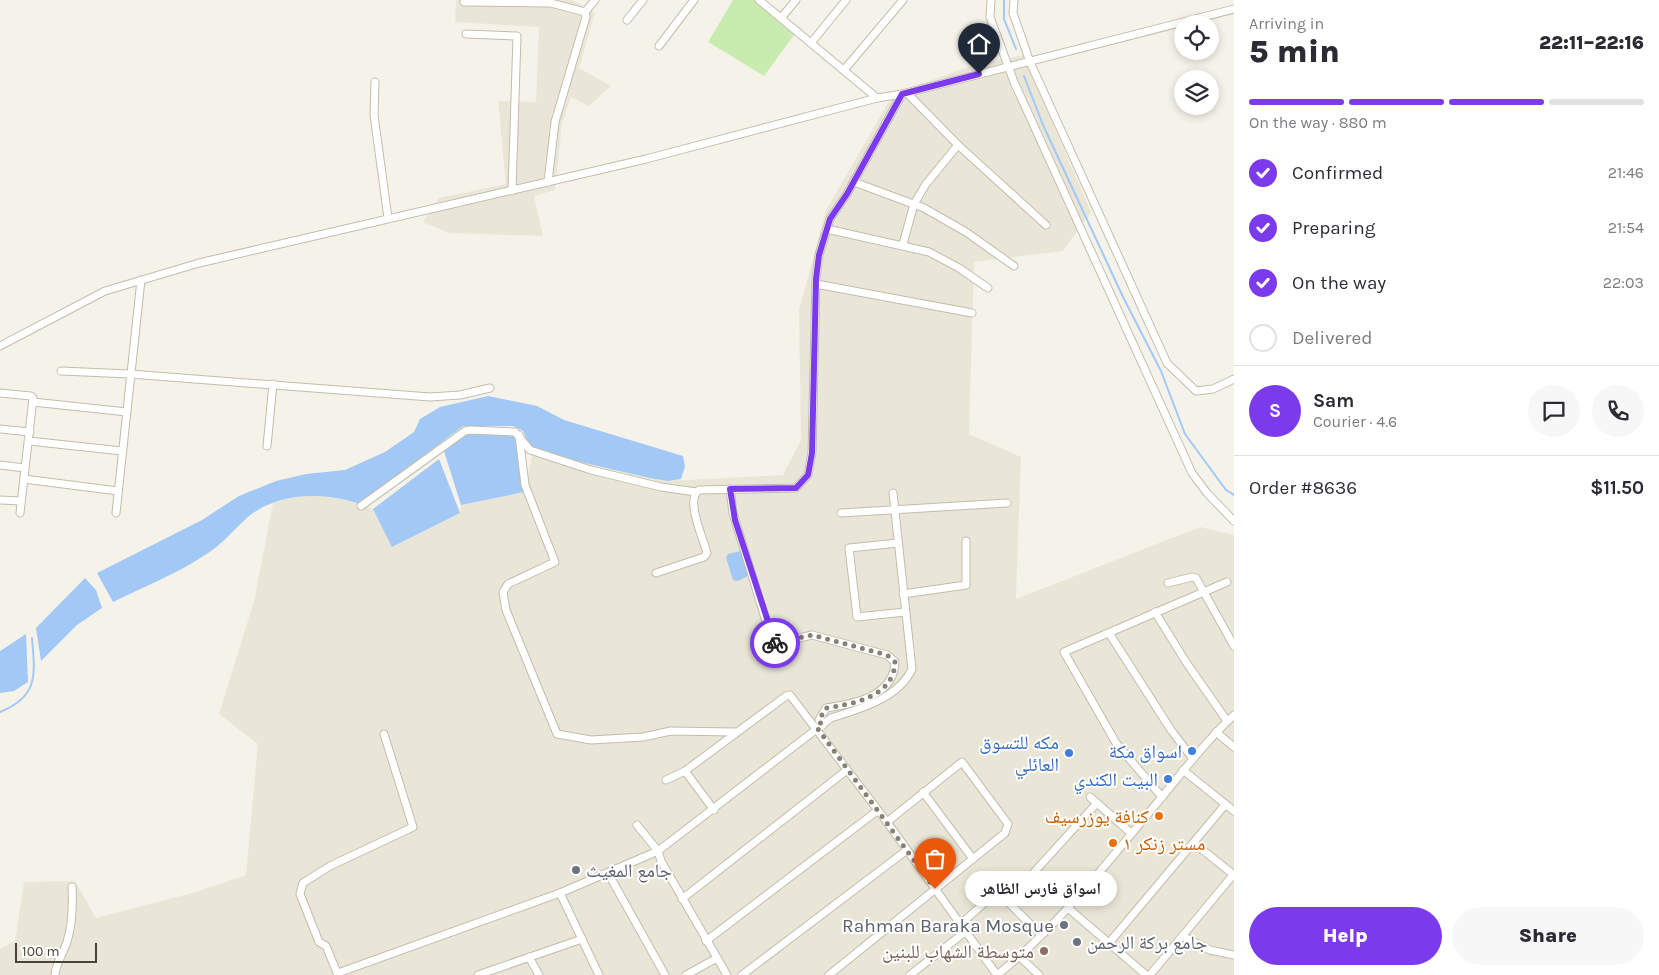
<!DOCTYPE html>
<html lang="en">
<head>
<meta charset="utf-8">
<style>
	:root { --surface:#fff; --page:#f7f7f7; --text:#2b2b33; --muted:#7c7c81; --line:#e1e1e2; --accent:#7c3aed }
	body { margin:0; font-family:Karla,"Noto Naskh Arabic",sans-serif; background:var(--page); color:var(--text); height:100vh; display:flex; flex-direction:column; font-size:19px; white-space:nowrap }
	* { box-sizing:border-box; margin:0 }
	p { font-size:16px; color:var(--muted) }
	.icon { flex:none; width:28px; height:28px; fill:none; stroke:currentColor; stroke-width:2; stroke-linecap:round; stroke-linejoin:round }
	.map { position:relative; flex:1; overflow:hidden }
	.details { display:flex; flex-direction:column; background:var(--surface); width:425px }
	.details>* { flex:none }
	.fabs { position:absolute; left:1174px; top:15px; display:grid; gap:10px }
	.fabs a { display:grid; place-items:center; width:45px; height:45px; border-radius:50%; background:var(--surface); box-shadow:0 2px 8px #0003; font-size:25px }
	.scale { position:absolute; left:15px; bottom:12px; width:82px; box-sizing:border-box; padding-left:5px; border:2px solid #4a4537; border-top:0; font-size:14px; line-height:18px; white-space:nowrap; color:#4a4537; -webkit-text-stroke:4px #fff; paint-order:stroke }
	.pin { position:absolute; display:grid; place-items:center; width:42px; height:42px; color:#fff; margin:-51px -21px; border-radius:50% 50% 50% 0; rotate:-45deg; box-shadow:0 0 5px #0007 }
	.pin .icon { rotate:45deg }
	.courier { position:absolute; display:grid; place-items:center; width:50px; height:50px; margin:-25px; border:4px solid #7c3aed; border-radius:50%; background:#fff; color:#222; box-shadow:0 1px 6px #0007 }
	.bubble { position:absolute; height:35px; border-radius:18px; background:var(--surface); box-shadow:0 2px 8px #0003; font-size:16px; font-weight:800; line-height:35px; text-align:center }
	.head em { font-style:normal; font-weight:800 }
	.head div { display:flex; flex-direction:column-reverse }
	.head { display:flex; align-items:center; justify-content:space-between; height:85px; padding:0 15px }
	h1 { font-size:32px; font-weight:800; line-height:38px }
	.bar { display:grid; grid-template-columns:repeat(4,1fr); gap:8px 5px; align-content:center; height:60px; padding:0 15px }
	.bar i { height:6px; border-radius:4px; background:var(--line) }
	.bar .selected { background:var(--accent) }
	.bar p { grid-column:span 4 }
	.line { display:flex; align-items:center; gap:12px; padding:0 15px; border-top:1px solid var(--line) }
	.line div { flex:1 }
	.round { display:grid; place-items:center; flex:none; width:52px; height:52px; border-radius:26px; background:var(--page) }
	ol { padding:0 15px; list-style:none }
	li { display:flex; align-items:center; gap:15px; height:55px }
	li p { margin-inline-start:auto }
	li .icon { padding:5px; border-radius:50%; background:var(--accent); color:#fff; stroke-width:4 }
	li:last-child { color:var(--muted) }
	li i { width:28px; height:28px; border:2px solid var(--line); border-radius:50% }
	.cta { display:flex; gap:10px; margin-top:auto; padding:10px 15px }
	.cta a { flex:1; height:58px; border-radius:30px; background:var(--accent); color:#fff; font-size:20px; font-weight:800; line-height:58px; text-align:center }
	.cta a+a { background:var(--page); color:var(--text) }
	main { display:flex; flex:1; min-height:0 }
	.map>svg:first-child { display:block }
	.residential { fill:#eae6d7 }
	.green { fill:#c8ecaf }
	.water { fill:#a2c8f6 }
	.lines { fill:none; stroke-linecap:round; stroke-linejoin:round }
	.stream { stroke:#a2c8f6; stroke-width:2 }
	.minor-casing { stroke:#c2bdab; stroke-width:9 }
	.minor { stroke:#fff; stroke-width:7 }
	.done { stroke:#868275; stroke-width:5; stroke-dasharray:0 9 }
	.route { stroke:#7c3aed; stroke-width:6 }
	.shop-dot { fill:#3f7fe0; stroke:#fff; stroke-width:2 }
	.food-dot { fill:#e8710a; stroke:#fff; stroke-width:2 }
	.worship-dot { fill:#6b7280; stroke:#fff; stroke-width:2 }
	.education-dot { fill:#8d6e63; stroke:#fff; stroke-width:2 }
	.labels { text-anchor:middle; stroke-width:4; stroke-linejoin:round; paint-order:stroke }
	.shop-label { font-size:19px; fill:#366cbe; stroke:#fff; text-anchor:end }
	.food-label { font-size:19px; fill:#c56008; stroke:#fff; text-anchor:end }
	.worship-label { font-size:19px; fill:#5b616d; stroke:#fff; text-anchor:start }
	.education-label { font-size:19px; fill:#785e54; stroke:#fff; text-anchor:end }
</style>
</head>
<body>
<main>
<div class="map">
<svg width="1234" height="975" viewBox="0 0 1234 975">
	<rect width="100%" height="100%" fill="#f5f3e9"/>
	<g class="residential">
		<path d="M 456,0 L 572,0 L 595,13 L 579,68 L 611,86 L 589,106 L 571,97 L 562,124 L 555,190 L 534,196 L 543,236 L 449,233 L 423,222 L 439,198 L 506,184 L 498,101 L 536,102 L 539,27 L 455,22 Z"/>
		<path d="M 1023,55 L 1091,212 L 1063,251 L 974,262 L 969,434 L 1021,457 L 1016,599 L 1200,527 L 1234,535 L 1234,975 L 0,975 L 0,949 L 15,941 L 24,882 L 75,881 L 96,918 L 192,893 L 246,875 L 258,744 L 219,714 L 254,601 L 273,503 L 289,498 L 314,495 L 331,496 L 357,503 L 373,509 L 393,547 L 460,513 L 461,505 L 524,492 L 534,448 L 572,460 L 667,481 L 783,475 L 801,440 L 799,310 L 826,210 L 888,103 L 904,90 L 971,66 Z"/>
	</g>
	<path class="green" d="M 733,0 L 754,0 L 778,19 L 794,35 L 764,76 L 708,42 Z"/>
	<g class="water">
		<path d="M 488,396 L 537,406 L 564,420 L 683,456 L 685,466 L 681,479 L 668,481 L 650,478 L 572,460 L 534,448 L 528,443 L 523,431 L 513,426 L 463,426 L 371,495 L 357,503 C 322,492 278,492 248,517 C 233,530 222,545 205,555 C 177,574 143,587 113,602 L 97,573 L 202,520 L 239,496 L 276,481 L 306,474 L 345,470 L 385,452 L 414,432 L 420,419 L 440,407 Z"/>
		<path d="M 465,432 L 517,435 L 522,485 L 524,492 L 461,505 L 443,448 Z"/>
		<path d="M 439,459 L 460,513 L 392,547 L 373,509 Z"/>
		<path d="M 741,551 L 744,554 L 750,575 L 738,581 L 733,580 L 726,558 L 728,554 Z"/>
		<path d="M 85,578 L 96,590 L 102,608 L 77,625 L 41,661 L 36,628 Z"/>
		<path d="M 26,634 L 28,682 L 14,691 L 0,693 L 0,651 Z"/>
	</g>
	<g class="lines">
		<g class="stream">
			<path d="M 1004,0 L 1004,19 L 1016,49"/>
			<path d="M 1024,76 L 1043,125 L 1123,297 L 1161,371 L 1185,434 L 1226,490 L 1234,495"/>
			<path d="M 0,712 C 39,696 35,675 32,638"/>
		</g>
		<defs>
			<g id="minor">
				<path d="M 759,0 L 877,98"/>
				<path d="M 991,0 L 990,17 L 1014,82 L 1192,473 L 1207,493 L 1234,521"/>
				<path d="M 1014,0 L 1013,13 L 1030,62 L 1167,363 L 1196,391 L 1213,389 L 1234,379"/>
				<path d="M 464,2 L 551,3 L 585,12 L 586,17 L 555,122 L 548,182"/>
				<path d="M 585,12 L 595,0"/>
				<path d="M 781,18 L 796,0"/>
				<path d="M 627,20 L 643,0"/>
				<path d="M 466,34 L 517,36 L 512,191"/>
				<path d="M 811,43 L 846,0"/>
				<path d="M 659,46 L 694,0"/>
				<path d="M 844,70 L 903,0"/>
				<path d="M 375,82 L 374,115 L 388,218"/>
				<path d="M 907,93 L 958,145 L 1046,225"/>
				<path d="M 854,182 L 924,208 L 966,232 L 1014,266"/>
				<path d="M 827,229 L 929,252 L 959,268 L 988,288"/>
				<path d="M 903,244 L 914,204 L 926,184 L 958,145"/>
				<path d="M 816,284 L 972,313"/>
				<path d="M 0,346 L 105,291 L 199,263 L 646,159 L 877,98 L 902,94 L 1234,9"/>
				<path d="M 61,371 L 130,374 L 430,397 L 460,395 L 490,388"/>
				<path d="M 0,393 L 31,396 L 33,398 L 20,513"/>
				<path d="M 33,402 L 127,412"/>
				<path d="M 0,429 L 30,432"/>
				<path d="M 519,435 L 525,485 L 555,562 L 508,584 L 503,592 L 506,610 L 557,734 L 591,740 L 643,737 L 671,731 L 735,732"/>
				<path d="M 29,441 L 122,451"/>
				<path d="M 267,446 L 273,384"/>
				<path d="M 0,465 L 25,468"/>
				<path d="M 24,479 L 118,491"/>
				<path d="M 730,489 L 733,513 L 773,644 L 812,635 L 887,655 L 895,662 C 894,697 853,704 826,708 L 819,720 L 822,726"/>
				<path d="M 0,500 L 21,501"/>
				<path d="M 361,506 L 465,431 L 471,430 L 515,432 L 530,450 L 591,470 L 661,487 L 696,492"/>
				<path d="M 116,513 L 141,280"/>
				<path d="M 841,513 L 1007,503"/>
				<path d="M 898,543 L 849,548 L 857,617 L 905,612"/>
				<path d="M 656,573 L 704,557 L 707,553 C 703,538 685,499 699,490 L 796,488 L 808,475 L 812,453 L 816,279 L 819,255 L 830,219 L 847,194 L 902,94"/>
				<path d="M 1168,583 L 1192,577 L 1196,578 L 1234,646"/>
				<path d="M 903,594 L 966,585 L 966,541"/>
				<path d="M 1155,612 L 1186,662 L 1227,721"/>
				<path d="M 1109,633 L 1171,730 L 1193,759"/>
				<path d="M 1216,732 L 1234,747"/>
				<path d="M 1183,770 L 1234,811"/>
				<path d="M 685,771 L 714,810"/>
				<path d="M 666,780 L 685,771 L 786,696 L 790,695 L 887,822 L 997,975"/>
				<path d="M 923,792 L 973,859"/>
				<path d="M 1090,797 L 1131,833"/>
				<path d="M 1162,797 L 1116,743 L 1064,652 L 1227,582"/>
				<path d="M 637,825 L 658,851 L 661,861 L 727,975"/>
				<path d="M 1194,843 L 1234,875"/>
				<path d="M 608,873 L 665,975"/>
				<path d="M 560,893 L 599,975"/>
				<path d="M 682,899 L 847,770"/>
				<path d="M 1007,902 L 1097,803"/>
				<path d="M 1068,908 L 1146,975"/>
				<path d="M 961,924 L 993,895 L 1002,896 L 1041,935"/>
				<path d="M 1182,936 L 1210,950 L 1234,955"/>
				<path d="M 706,941 L 877,811"/>
				<path d="M 1109,943 L 1225,805"/>
				<path d="M 529,957 L 539,975"/>
				<path d="M 1020,957 L 1039,975"/>
				<path d="M 338,973 L 560,893 L 658,851 L 831,718 C 859,709 898,699 912,669 L 893,493"/>
				<path d="M 55,975 C 56,962 63,954 67,942 C 72,925 73,905 72,887"/>
				<path d="M 338,975 L 326,946 L 319,942 L 300,894 L 303,883 L 330,866 L 413,827 L 384,734"/>
				<path d="M 478,975 L 582,939"/>
				<path d="M 686,975 L 717,958"/>
				<path d="M 742,975 L 907,850"/>
				<path d="M 829,975 L 1005,833 L 1008,824 L 962,762 L 887,822"/>
				<path d="M 910,975 L 965,932"/>
				<path d="M 997,975 C 1060,925 1110,859 1162,797 C 1185,769 1207,740 1234,715"/>
				<path d="M 1150,975 L 1233,875"/>
			</g>
		</defs>
		<use href="#minor" class="minor-casing"/>
		<use href="#minor" class="minor"/>
	</g>
	<g class="lines">
		<path class="done" d="M 775,643 L 812,635 L 887,655 L 895,662 C 894,697 853,704 826,708 L 819,720 L 822,726 L 818,729 L 935,889"/>
		<path class="route" d="M 775,643 L 735,520 L 730,489 L 796,488 L 808,475 L 812,453 L 816,279 L 819,255 L 830,219 L 847,194 L 902,94 L 979,74"/>
	</g>
	<g class="shop-dot">
		<circle cx="1192" cy="751" r="5"/>
		<circle cx="1069" cy="753" r="5"/>
		<circle cx="1168" cy="779" r="5"/>
	</g>
	<g class="food-dot">
		<circle cx="1159" cy="816" r="5"/>
		<circle cx="1113" cy="843" r="5"/>
	</g>
	<g class="worship-dot">
		<circle cx="576" cy="870" r="5"/>
		<circle cx="1064" cy="925" r="5"/>
		<circle cx="1077" cy="942" r="5"/>
	</g>
	<circle class="education-dot" cx="1044" cy="951" r="5"/>
	<g class="labels">
		<g class="shop-label">
			<text x="1059" y="749">مكه للتسوق<tspan x="1059" dy="22">العائلي</tspan></text>
			<text x="1182" y="758">اسواق مكة</text>
			<text x="1158" y="786">البيت الكندي</text>
		</g>
		<g class="food-label">
			<text x="1149" y="823">كنافة يوزرسيف</text>
			<text x="1123" y="850" text-anchor="start">مستر زنكر ١</text>
		</g>
		<g class="worship-label">
			<text x="586" y="877">جامع المغيث</text>
			<text x="1054" y="932" text-anchor="end">Rahman Baraka Mosque</text>
			<text x="1087" y="949">جامع بركة الرحمن</text>
		</g>
		<g class="education-label">
			<text x="1034" y="958">متوسطة الشهاب للبنين</text>
		</g>
	</g>
</svg>
<div class="fabs">
<a><svg class="icon" aria-label="locate" viewBox="0 0 24 24"><circle cx="12" cy="12" r="6"/><path d="M12 2v4M12 18v4M2 12h4M18 12h4"/></svg></a>
<a><svg class="icon" aria-label="layers" viewBox="0 0 24 24"><path d="M12 4l9 5-9 5-9-5zM3 14l9 5 9-5"/></svg></a>
</div>
<div class="scale">100 m</div>
<div class="pin" style="left:935px;top:889px;background:#ea580c"><svg class="icon" aria-label="bag" viewBox="0 0 24 24"><path d="M5 8h14l-1 12H6zM9 8a3 3 0 0 1 6 0"/></svg></div>
<div class="pin" style="left:979px;top:74px;background:#1f2937"><svg class="icon" aria-label="home" viewBox="0 0 24 24"><path d="M3 11l9-7 9 7M6 9v11h12V9"/></svg></div>
<div class="courier" style="left:775px;top:643px"><svg class="icon" aria-label="bike" viewBox="0 0 24 24"><circle cx="6" cy="16" r="4"/><circle cx="18" cy="16" r="4"/><path d="M6 16l4-8h5l3 8M10 8l3 8H6M13 5h3"/></svg></div>
<div class="bubble" style="left:965px;top:871px;width:152px">اسواق فارس الظاهر</div>
</div>
<section class="details">
<div class="head"><div><h1>5 min</h1><p>Arriving in</p></div><em>22:11–22:16</em></div>
<div class="bar"><i class="selected"></i><i class="selected"></i><i class="selected"></i><i></i><p>On the way · 880 m</p></div>
<ol>
<li><svg class="icon" aria-label="check" viewBox="0 0 24 24"><path d="M5 12l5 5 9-10"/></svg>Confirmed<p>21:46</p></li>
<li><svg class="icon" aria-label="check" viewBox="0 0 24 24"><path d="M5 12l5 5 9-10"/></svg>Preparing<p>21:54</p></li>
<li><svg class="icon" aria-label="check" viewBox="0 0 24 24"><path d="M5 12l5 5 9-10"/></svg>On the way<p>22:03</p></li>
<li><i></i>Delivered</li>
</ol>
<div class="line" style="height:90px"><b class="round" style="background:var(--accent);color:#fff">S</b><div><b>Sam</b><p>Courier · 4.6</p></div><a class="round"><svg class="icon" aria-label="chat" viewBox="0 0 24 24"><path d="M4 5h16v11H9l-5 4z"/></svg></a><a class="round"><svg class="icon" aria-label="phone" viewBox="0 0 24 24"><path d="M5 4h4l2 5-3 2q2 4 5 5l2-3 5 2v4C11 20 4 13 5 4z"/></svg></a></div>
<div class="line" style="height:65px"><div>Order #8636</div><b>$11.50</b></div>
<div class="cta"><a>Help</a><a>Share</a></div>
</section>
</main>
</body>
</html>
